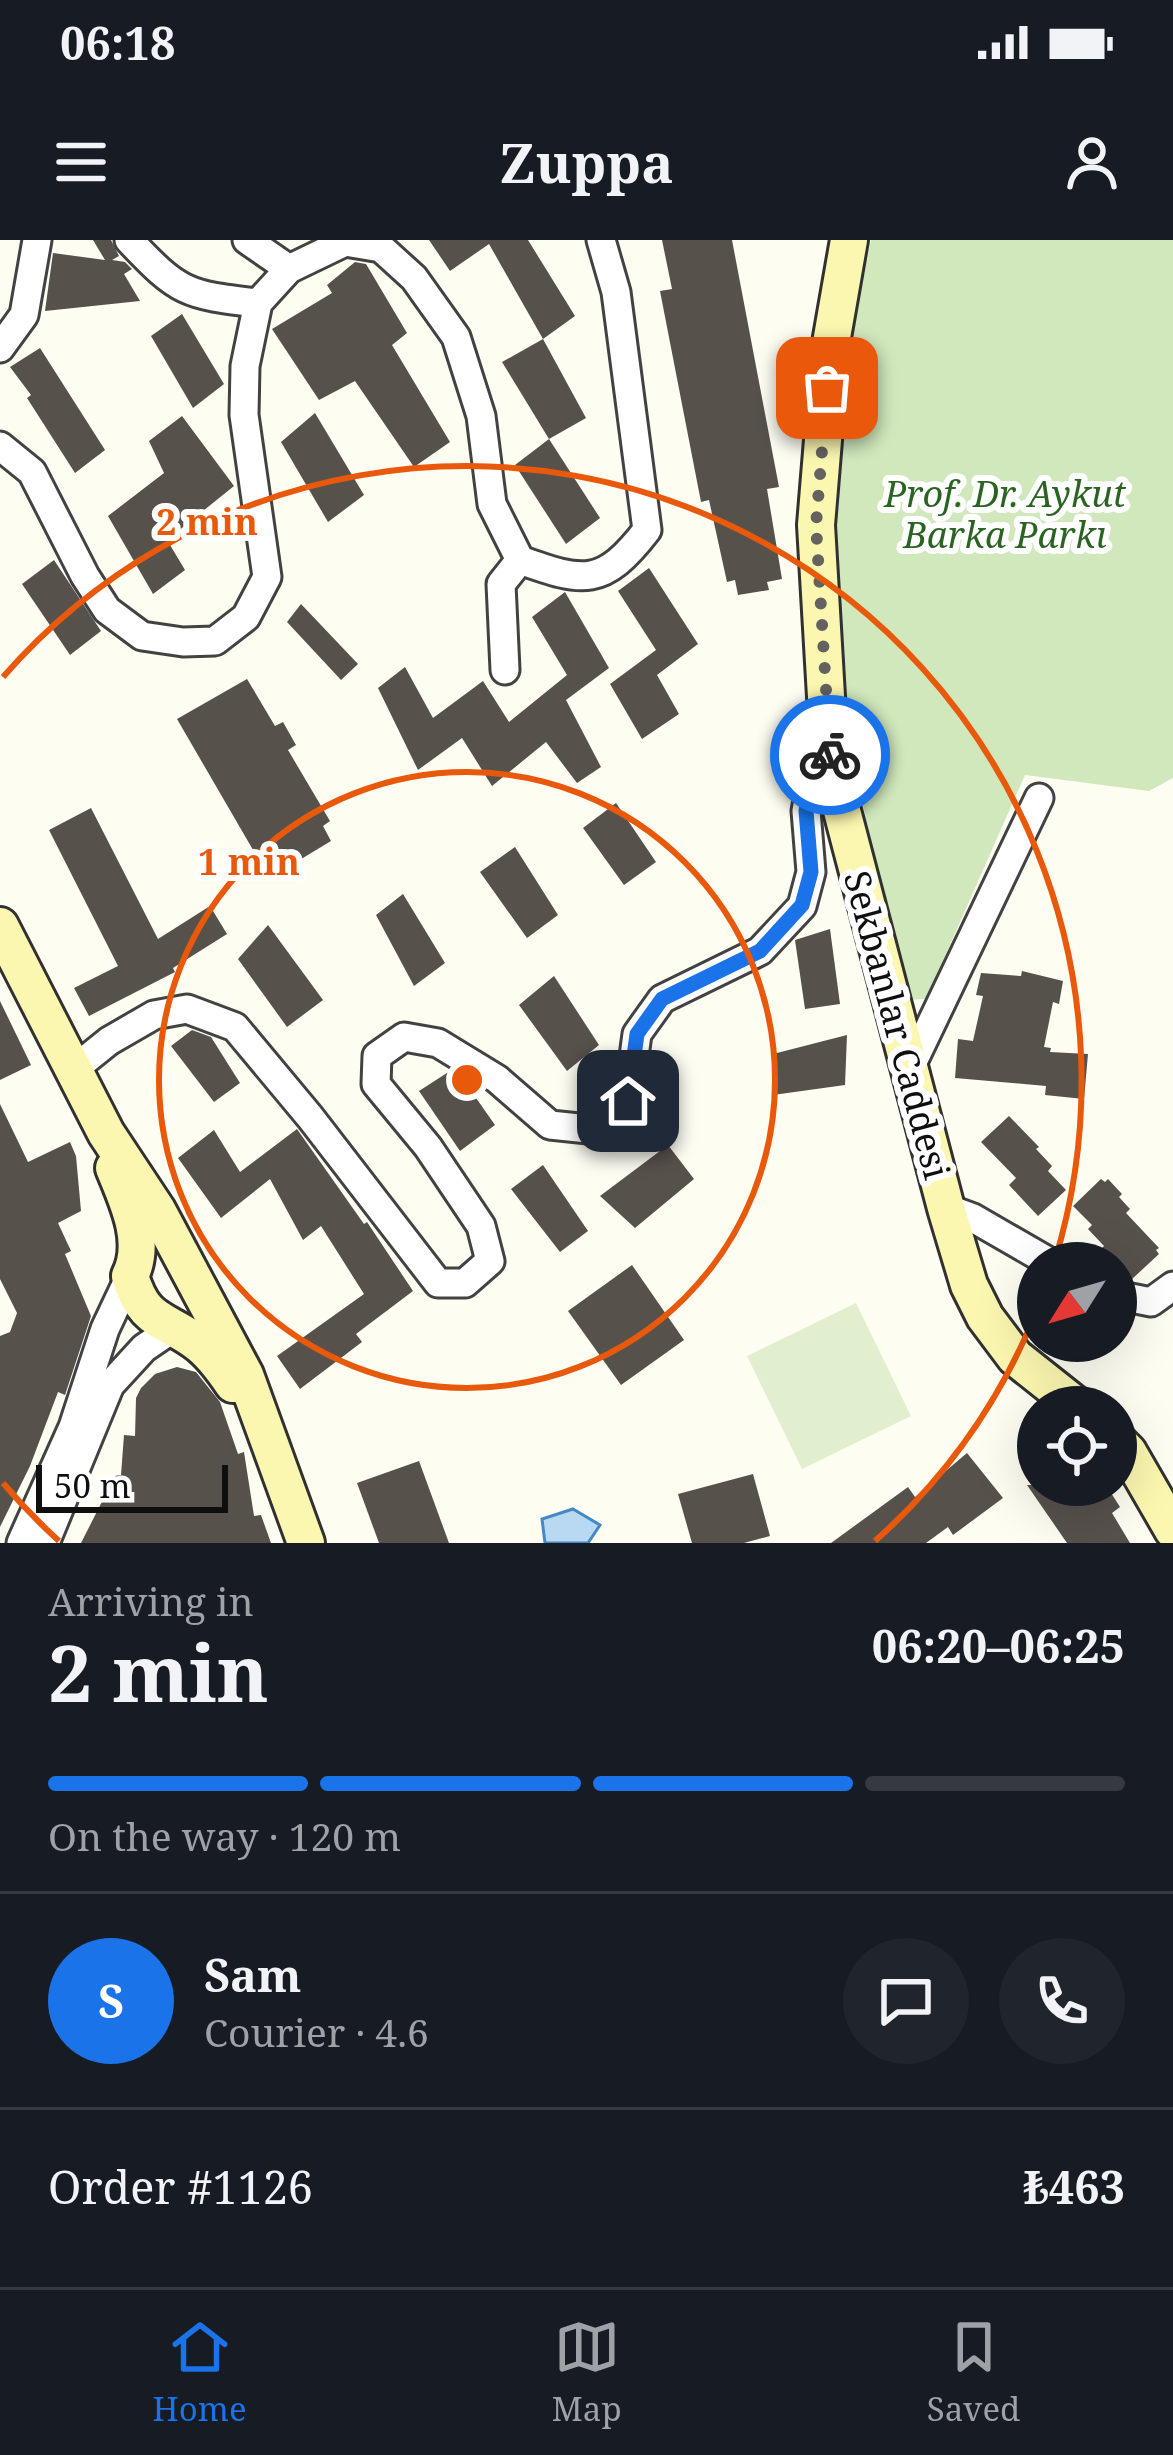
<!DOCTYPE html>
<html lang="en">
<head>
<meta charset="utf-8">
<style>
	:root { --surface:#171b24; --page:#20242c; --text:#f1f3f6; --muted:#9ea1a6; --line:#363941; --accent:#1a73e8 }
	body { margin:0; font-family:"Noto Serif",serif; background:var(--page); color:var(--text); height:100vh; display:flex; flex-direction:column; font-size:45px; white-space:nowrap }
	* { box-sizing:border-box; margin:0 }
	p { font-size:39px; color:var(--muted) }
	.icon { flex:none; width:66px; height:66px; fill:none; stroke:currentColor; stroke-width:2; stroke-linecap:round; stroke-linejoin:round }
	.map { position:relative; height:1303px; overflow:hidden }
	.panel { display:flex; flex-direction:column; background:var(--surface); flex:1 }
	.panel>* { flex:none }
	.needle { width:78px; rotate:233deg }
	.controls { position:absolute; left:1017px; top:1002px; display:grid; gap:24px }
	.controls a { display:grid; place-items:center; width:120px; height:120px; border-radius:50%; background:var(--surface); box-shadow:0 12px 48px #0002; font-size:60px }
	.scale { position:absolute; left:36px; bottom:30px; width:192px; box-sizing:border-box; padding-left:12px; border:6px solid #0f0f0f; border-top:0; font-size:33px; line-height:42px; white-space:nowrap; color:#0f0f0f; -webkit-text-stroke:9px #fff; paint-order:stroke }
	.pin { position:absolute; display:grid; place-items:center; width:102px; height:102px; color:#fff; margin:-51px; border-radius:24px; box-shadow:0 6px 18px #0006 }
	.courier { position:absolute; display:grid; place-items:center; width:120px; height:120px; margin:-60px; border:9px solid #1a73e8; border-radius:50%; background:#fff; color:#222; box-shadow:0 3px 15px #0007 }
	.headline em { font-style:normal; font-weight:700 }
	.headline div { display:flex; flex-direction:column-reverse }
	.headline { display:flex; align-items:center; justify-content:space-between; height:204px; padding:0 48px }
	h1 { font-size:78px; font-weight:700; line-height:90px }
	.bar { display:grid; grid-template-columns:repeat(4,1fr); gap:18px 12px; align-content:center; height:144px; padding:0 48px }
	.bar i { height:15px; border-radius:9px; background:var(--line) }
	.bar .on { background:var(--accent) }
	.bar p { grid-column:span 4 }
	.line { display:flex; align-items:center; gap:30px; padding:0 48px; border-top:3px solid var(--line) }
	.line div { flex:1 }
	.round { display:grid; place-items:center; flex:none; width:126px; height:126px; border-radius:63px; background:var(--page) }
	.status { display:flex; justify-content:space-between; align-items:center; height:84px; padding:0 60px; background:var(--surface); direction:ltr }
	.status svg { height:33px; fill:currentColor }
	header { display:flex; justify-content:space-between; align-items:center; height:156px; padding:0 48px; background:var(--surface); font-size:54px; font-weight:700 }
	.menu { display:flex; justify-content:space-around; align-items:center; height:168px; border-top:3px solid var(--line); background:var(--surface); font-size:33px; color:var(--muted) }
	.menu a { display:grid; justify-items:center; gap:6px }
	.menu .on { color:var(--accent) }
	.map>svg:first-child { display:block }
	.green { fill:#d0e8bc }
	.pitch { fill:#e1efce }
	.water { fill:#b9d9f3; stroke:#4389c6; stroke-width:3 }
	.building { fill:#57514c }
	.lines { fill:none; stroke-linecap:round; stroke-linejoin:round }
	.minor-casing { stroke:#424242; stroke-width:33 }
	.secondary-casing { stroke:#313131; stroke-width:42 }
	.minor { stroke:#fff; stroke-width:27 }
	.secondary { stroke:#fbf7b0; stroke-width:36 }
	.done { stroke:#63625e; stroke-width:12; stroke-dasharray:0 21.6 }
	.route { stroke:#1a73e8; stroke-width:15 }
	.ring { fill:none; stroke:#e8590c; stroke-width:6 }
	.labels { text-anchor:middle; stroke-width:12; stroke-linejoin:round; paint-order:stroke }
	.park-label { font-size:36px; font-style:italic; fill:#2b6422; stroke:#fff }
	.street-label { font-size:36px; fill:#0f0f0f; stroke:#fff }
	.centre { fill:#e8590c; stroke:#fff; stroke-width:6 }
	.ring-label { font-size:36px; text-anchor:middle; font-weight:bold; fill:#e8590c; stroke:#fff; stroke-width:12; stroke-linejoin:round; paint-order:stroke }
</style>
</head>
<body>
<div class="status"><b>06:18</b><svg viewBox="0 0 49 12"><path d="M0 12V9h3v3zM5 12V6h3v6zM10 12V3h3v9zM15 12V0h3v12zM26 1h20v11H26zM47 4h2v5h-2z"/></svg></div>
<header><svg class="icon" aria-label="menu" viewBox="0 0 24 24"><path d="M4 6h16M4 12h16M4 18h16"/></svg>Zuppa<svg class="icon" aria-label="person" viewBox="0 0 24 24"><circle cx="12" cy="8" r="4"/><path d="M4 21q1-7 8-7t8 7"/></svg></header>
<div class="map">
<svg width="1173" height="1303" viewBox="0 0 1173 1303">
	<rect width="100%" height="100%" fill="#fefdf2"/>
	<path class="green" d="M 871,0 L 1173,0 L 1173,538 L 1149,551 L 1025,535 L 926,759 L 905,760 C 863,571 820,394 834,198 C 839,133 859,65 871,0 Z"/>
	<path class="pitch" d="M 856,1063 L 911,1176 L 802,1229 L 747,1116 Z"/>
	<path class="water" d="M 573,1269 L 600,1285 L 588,1303 L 545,1303 L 542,1279 Z"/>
	<g class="building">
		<path d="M 93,0 L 111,0 L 119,16 L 112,20 L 125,22 L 132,29 L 124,34 L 140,61 L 45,71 L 53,13 L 105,20 Z"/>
		<path d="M 429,0 L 528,0 L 575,76 L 543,99 L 489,4 L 450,31 Z"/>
		<path d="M 662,0 L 732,0 L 779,247 L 767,249 L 782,339 L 767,342 L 769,350 L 738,355 L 735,340 L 727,342 L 709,260 L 701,262 L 660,51 L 672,49 Z"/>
		<path d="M 355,22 L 366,24 L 407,93 L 392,105 L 450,202 L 414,227 L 355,141 L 319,160 L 272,89 L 332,53 L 327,45 Z"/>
		<path d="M 182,74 L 224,144 L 193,168 L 151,96 Z"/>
		<path d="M 543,99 L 586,178 L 549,199 L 502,122 Z"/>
		<path d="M 40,108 L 105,210 L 75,233 L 27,158 L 31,155 L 10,127 Z"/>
		<path d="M 315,173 L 364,255 L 328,282 L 281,202 Z"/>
		<path d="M 182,176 L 234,246 L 167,300 L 185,330 L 153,354 L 108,276 L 164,233 L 149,201 Z"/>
		<path d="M 549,199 L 600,278 L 566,304 L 515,225 Z"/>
		<path d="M 54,320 L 101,391 L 70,415 L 22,344 Z"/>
		<path d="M 649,328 L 698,404 L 657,435 L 679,474 L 642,499 L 610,444 L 656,410 L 618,351 Z"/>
		<path d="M 565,352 L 609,428 L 566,460 L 601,527 L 577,543 L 546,502 L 492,546 L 462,498 L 418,530 L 378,448 L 405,427 L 433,478 L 483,441 L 509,482 L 567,435 L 532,377 Z"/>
		<path d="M 301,364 L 358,424 L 341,440 L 287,382 Z"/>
		<path d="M 247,439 L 275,486 L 283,482 L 296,505 L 288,510 L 330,581 L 323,586 L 331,601 L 278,633 L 268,618 L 260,622 L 177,479 Z"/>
		<path d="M 616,563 L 656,622 L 624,645 L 583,588 Z"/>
		<path d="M 91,568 L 158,699 L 210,666 L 227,694 L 173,728 L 175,732 L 89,776 L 74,748 L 118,726 L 49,590 Z"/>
		<path d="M 515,607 L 558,675 L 527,698 L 480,632 Z"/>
		<path d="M 403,654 L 445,723 L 414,746 L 376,675 Z"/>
		<path d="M 268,685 L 323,760 L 287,787 L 238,719 Z"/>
		<path d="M 830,689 L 840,764 L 805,769 L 795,700 Z"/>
		<path d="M 1022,731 L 1063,741 L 1059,764 L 1053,762 L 1044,807 L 1051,808 L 1050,812 L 1088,814 L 1084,859 L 1045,855 L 1046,846 L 955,838 L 958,799 L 973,801 L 983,756 L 976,755 L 981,733 L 1021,736 Z"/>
		<path d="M 554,736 L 599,805 L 567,831 L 519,765 Z"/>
		<path d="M 0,761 L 31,825 L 0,840 Z"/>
		<path d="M 192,790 L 211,797 L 240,843 L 214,862 L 171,806 Z"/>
		<path d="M 847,795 L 845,845 L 773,855 L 773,814 Z"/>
		<path d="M 450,831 L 462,838 L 495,885 L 460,911 L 419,851 Z"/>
		<path d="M 0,864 L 28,922 L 70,902 L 76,916 L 81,971 L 58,983 L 71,1011 L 65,1014 L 91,1076 L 65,1155 L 58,1152 L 30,1226 L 0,1287 L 0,1096 L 10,1092 L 17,1073 L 0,1039 Z"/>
		<path d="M 1009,876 L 1039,907 L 1036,909 L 1052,926 L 1048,931 L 1066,950 L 1038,976 L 1009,945 L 1016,938 L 981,902 Z"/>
		<path d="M 297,889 L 364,984 L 367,982 L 413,1051 L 356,1094 L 362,1102 L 300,1149 L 277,1116 L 364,1054 L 321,986 L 303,1000 L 270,939 L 221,978 L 178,918 L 214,890 L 240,932 Z"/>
		<path d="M 668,905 L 694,939 L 635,988 L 600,956 Z"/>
		<path d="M 543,925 L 588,991 L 560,1012 L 511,949 Z"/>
		<path d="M 1101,939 L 1105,942 L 1108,939 L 1122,954 L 1119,957 L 1130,969 L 1126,973 L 1159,1008 L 1156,1010 L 1159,1014 L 1131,1040 L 1116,1023 L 1086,1023 L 1104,1006 L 1088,989 L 1092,985 L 1073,966 Z"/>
		<path d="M 632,1025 L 684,1100 L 621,1145 L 568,1071 Z"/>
		<path d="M 177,1127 L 196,1132 L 220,1162 L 238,1214 L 244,1212 L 254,1276 L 261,1275 L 271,1303 L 81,1303 L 115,1236 L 121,1235 L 124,1195 L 135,1196 L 136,1158 L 141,1148 L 155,1134 Z"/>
		<path d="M 967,1213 L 1003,1258 L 953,1295 L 948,1287 L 926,1303 L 831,1303 L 908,1247 L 915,1257 Z"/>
		<path d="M 419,1221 L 449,1303 L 379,1303 L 357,1243 Z"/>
		<path d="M 753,1234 L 770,1296 L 744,1303 L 692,1303 L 678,1254 Z"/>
		<path d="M 1027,1245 L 1106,1245 L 1120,1267 L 1112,1273 L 1130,1303 L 1067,1303 Z"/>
	</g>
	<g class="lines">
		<defs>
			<g id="minor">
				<path d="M 129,0 C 179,53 186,55 258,63"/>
				<path d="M 247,0 L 289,29"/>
				<path d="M 0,108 L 24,75 L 37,0"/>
				<path d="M 0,206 L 32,232 L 85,336 L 107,370 L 142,396 L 183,402 L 215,401 L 246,377 L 267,337 L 244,175 L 245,126 L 258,63 L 289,29 L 345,2 L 381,8 L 414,38 L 456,97 L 481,176 L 492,264 L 520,320 C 584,343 603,347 647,290 L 616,52 L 601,0"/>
				<path d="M 505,430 L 501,344 L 520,320"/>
				<path d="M 911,826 L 1039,558"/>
				<path d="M 73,830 L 109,801 L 154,775 L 187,769 L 235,787 L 310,877 L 438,1043 L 465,1043 L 490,1021 L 481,986 L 428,907 L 376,844 L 377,816 L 404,797 L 438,803 L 497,839 L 550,885 L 598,890 L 628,861 L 637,794 L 662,759 L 760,711 L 802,666 L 811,632 L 806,571 L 811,544 L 819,532 L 830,525"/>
				<path d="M 946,968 L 973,978 L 1051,1023"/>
				<path d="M 1116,1055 L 1151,1062 L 1173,1046"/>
				<path d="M 21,1303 L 73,1187 L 105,1089 L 130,1036"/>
				<path d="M 45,1303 L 110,1145 L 144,1108 L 172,1089"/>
			</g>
			<g id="secondary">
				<path d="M 849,0 L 831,103 L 816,285 L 830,525 L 946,968 L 969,1045 L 985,1077 L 1015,1117 L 1078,1167"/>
				<path d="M 0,686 L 106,893 L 157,970 L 245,1135 L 306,1303"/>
				<path d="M 114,928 C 128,962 147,1002 130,1036 C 144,1082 161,1077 195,1101 C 211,1112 223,1129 233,1144"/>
				<path d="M 1116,1200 L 1128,1212 L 1173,1290"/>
			</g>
		</defs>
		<use href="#minor" class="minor-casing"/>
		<use href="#secondary" class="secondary-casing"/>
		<use href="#minor" class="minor"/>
		<use href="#secondary" class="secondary"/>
	</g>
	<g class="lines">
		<path class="done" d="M 827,148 L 816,285 L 830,515"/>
		<path class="route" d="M 628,861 L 637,794 L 662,759 L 760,711 L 802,665 L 811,632 L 806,571 L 811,544 L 819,532 L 830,525 L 830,515"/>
	</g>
	<g class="ring">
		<circle cx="467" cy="840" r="308"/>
		<path d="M1037 1070A615 615 0 0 1 875 1301M59 1301A615 615 0 0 1 3 1243M3 437A615 615 0 0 1 1055 1020"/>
	</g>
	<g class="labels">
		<g class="park-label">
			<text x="1005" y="267">Prof. Dr. Aykut<tspan x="1005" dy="41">Barka Parkı</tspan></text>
		</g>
		<g class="street-label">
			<text transform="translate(897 785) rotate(75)" y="13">Sekbanlar Caddesi</text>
		</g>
	</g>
	<circle cx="467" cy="840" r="18" class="centre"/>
	<g class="ring-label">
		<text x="207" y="295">2 min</text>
		<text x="249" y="635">1 min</text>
	</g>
</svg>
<div class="controls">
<a><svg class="needle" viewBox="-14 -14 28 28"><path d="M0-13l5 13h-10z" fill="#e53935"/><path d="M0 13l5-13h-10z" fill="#9ea1a6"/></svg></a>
<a><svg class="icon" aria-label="locate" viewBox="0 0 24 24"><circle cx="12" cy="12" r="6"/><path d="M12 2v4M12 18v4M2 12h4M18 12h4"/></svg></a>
</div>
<div class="scale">50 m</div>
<div class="pin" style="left:827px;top:148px;background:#ea580c"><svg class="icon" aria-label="bag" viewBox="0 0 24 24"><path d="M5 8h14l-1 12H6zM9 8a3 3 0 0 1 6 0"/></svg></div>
<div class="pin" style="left:628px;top:861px;background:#1f2937"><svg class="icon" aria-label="home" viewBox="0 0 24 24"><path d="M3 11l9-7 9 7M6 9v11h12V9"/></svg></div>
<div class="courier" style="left:830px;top:515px"><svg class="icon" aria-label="bike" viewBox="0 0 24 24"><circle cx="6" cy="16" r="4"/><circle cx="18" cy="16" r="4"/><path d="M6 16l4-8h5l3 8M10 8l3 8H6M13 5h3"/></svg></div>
</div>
<section class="panel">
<div class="headline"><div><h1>2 min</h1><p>Arriving in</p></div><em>06:20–06:25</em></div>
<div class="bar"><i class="on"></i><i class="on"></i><i class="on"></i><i></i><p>On the way · 120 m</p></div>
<div class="line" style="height:216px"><b class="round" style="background:var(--accent);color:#fff">S</b><div><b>Sam</b><p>Courier · 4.6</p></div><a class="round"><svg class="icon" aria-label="chat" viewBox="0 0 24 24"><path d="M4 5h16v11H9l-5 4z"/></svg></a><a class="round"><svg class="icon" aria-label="phone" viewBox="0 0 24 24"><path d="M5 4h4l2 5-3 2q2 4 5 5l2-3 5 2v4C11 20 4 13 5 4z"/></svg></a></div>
<div class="line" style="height:156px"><div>Order #1126</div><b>₺463</b></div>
</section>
<nav class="menu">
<a class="on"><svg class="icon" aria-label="home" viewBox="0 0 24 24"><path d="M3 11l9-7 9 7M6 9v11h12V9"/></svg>Home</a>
<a><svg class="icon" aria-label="map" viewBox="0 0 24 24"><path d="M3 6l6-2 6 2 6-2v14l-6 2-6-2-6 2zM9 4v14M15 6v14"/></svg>Map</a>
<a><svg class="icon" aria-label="saved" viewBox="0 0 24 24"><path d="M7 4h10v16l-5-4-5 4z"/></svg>Saved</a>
</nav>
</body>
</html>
